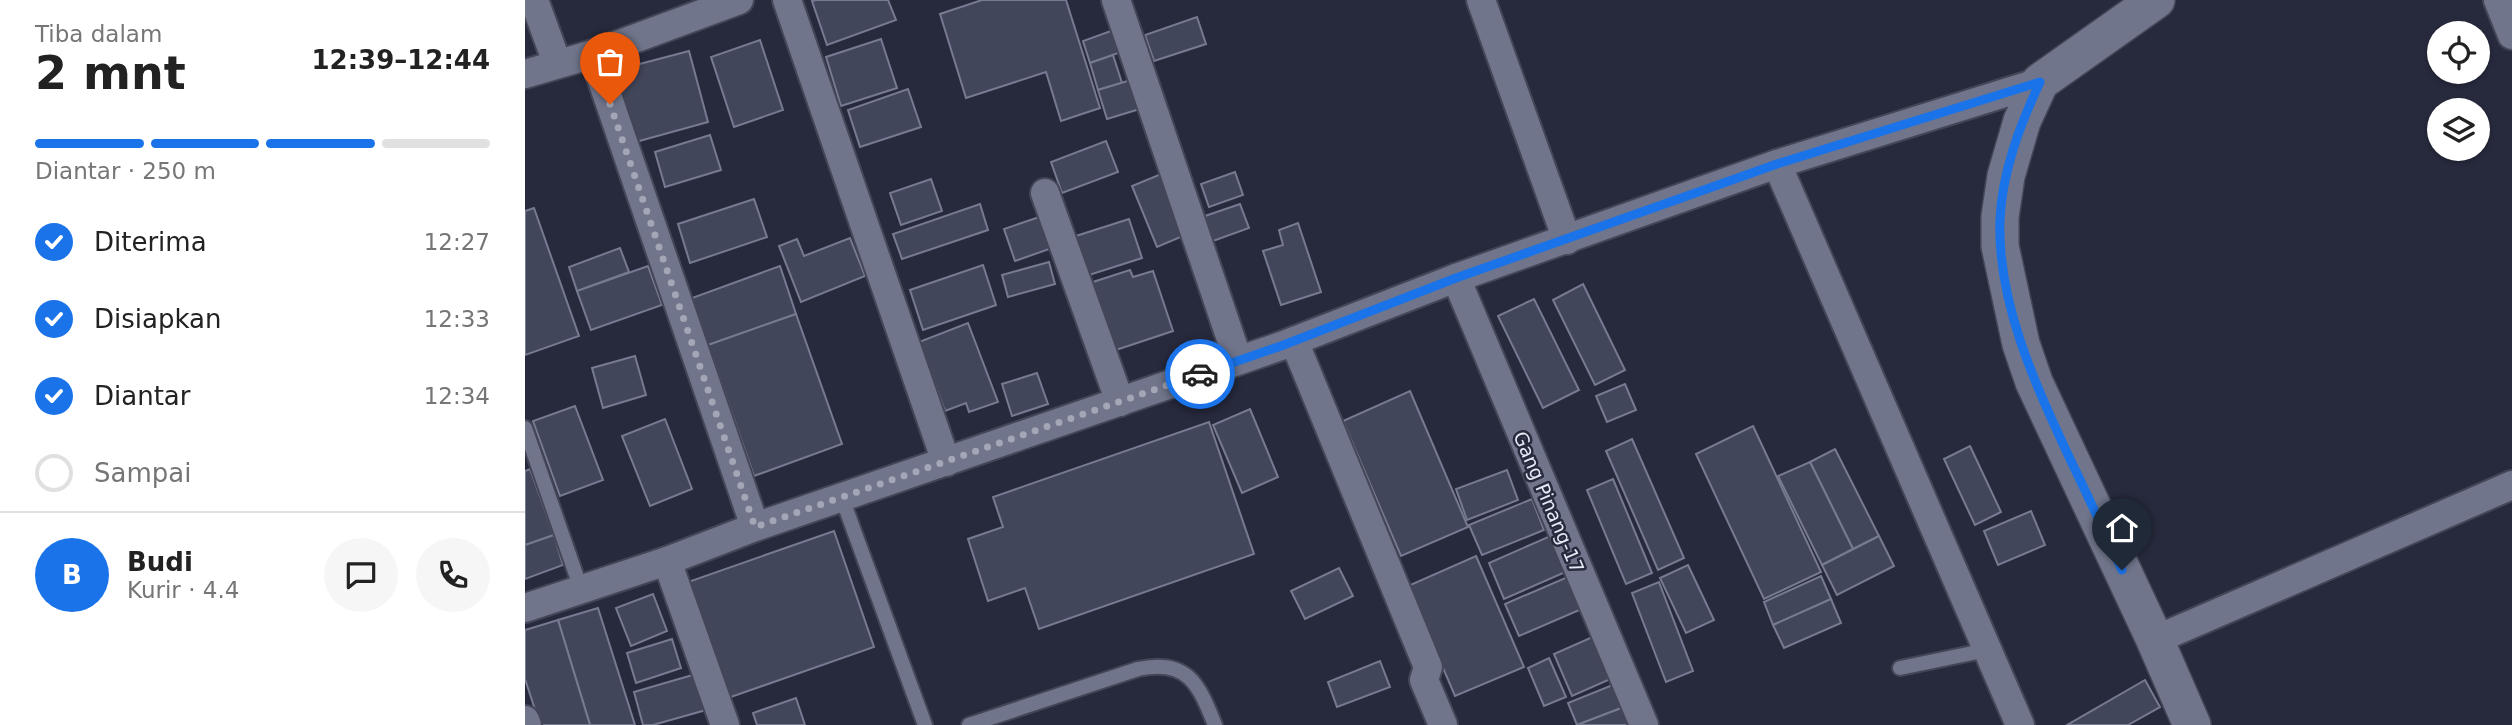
<!DOCTYPE html>
<html lang="id">
<head>
<meta charset="utf-8">
<style>
	:root { --surface:#fff; --page:#f6f6f6; --text:#222; --muted:#767676; --line:#e0e0e0; --accent:#1a73e8 }
	body { margin:0; font-family:"DejaVu Sans",sans-serif; background:var(--page); color:var(--text); height:100vh; display:flex; flex-direction:column; font-size:26px; white-space:nowrap }
	* { box-sizing:border-box; margin:0 }
	p { font-size:23px; color:var(--muted) }
	.icon { flex:none; width:38px; height:38px; fill:none; stroke:currentColor; stroke-width:2; stroke-linecap:round; stroke-linejoin:round }
	.map { position:relative; flex:1; overflow:hidden }
	.drawer { display:flex; flex-direction:column; background:var(--surface); width:525px }
	.drawer>* { flex:none }
	.fabs { position:absolute; left:1902px; top:21px; display:grid; gap:14px }
	.fabs a { display:grid; place-items:center; width:63px; height:63px; border-radius:50%; background:var(--surface); box-shadow:0 2px 5px #0004; font-size:35px }
	.pin { position:absolute; display:grid; place-items:center; width:60px; height:60px; color:#fff; margin:-72px -30px; border-radius:50% 50% 50% 0; rotate:-45deg; box-shadow:0 0 7px #0007 }
	.pin .icon { rotate:45deg }
	.courier { position:absolute; display:grid; place-items:center; width:70px; height:70px; margin:-35px; border:5px solid #1a73e8; border-radius:50%; background:#fff; color:#222; box-shadow:0 2px 9px #0007 }
	.overview em { font-style:normal; font-weight:700 }
	.overview div { display:flex; flex-direction:column-reverse }
	.overview { display:flex; align-items:center; justify-content:space-between; height:119px; padding:0 35px }
	h1 { font-size:46px; font-weight:700; line-height:52px }
	.bar { display:grid; grid-template-columns:repeat(4,1fr); gap:10px 7px; align-content:center; height:84px; padding:0 35px }
	.bar i { height:9px; border-radius:5px; background:var(--line) }
	.bar .active { background:var(--accent) }
	.bar p { grid-column:span 4 }
	.line { display:flex; align-items:center; gap:18px; padding:0 35px; border-top:2px solid var(--line) }
	.line div { flex:1 }
	.round { display:grid; place-items:center; flex:none; width:74px; height:74px; border-radius:37px; background:var(--page) }
	ol { padding:0 35px; list-style:none }
	li { display:flex; align-items:center; gap:21px; height:77px }
	li p { margin-inline-start:auto }
	li .icon { padding:7px; border-radius:50%; background:var(--accent); color:#fff; stroke-width:4 }
	li:last-child { color:var(--muted) }
	li i { width:38px; height:38px; border:4px solid var(--line); border-radius:50% }
	main { display:flex; flex:1; min-height:0 }
	.map>svg:first-child { display:block }
	.building { fill:#42465b; stroke:#767b91; stroke-width:2 }
	.lines { fill:none; stroke-linecap:round; stroke-linejoin:round }
	.service-casing { stroke:#434656; stroke-width:18 }
	.minor-casing { stroke:#434656; stroke-width:32 }
	.tertiary-casing { stroke:#434656; stroke-width:40 }
	.service { stroke:#70758b; stroke-width:14 }
	.minor { stroke:#70758b; stroke-width:28 }
	.tertiary { stroke:#70758b; stroke-width:37 }
	.done { stroke:#a3a6b5; stroke-width:7; stroke-dasharray:0 12.6 }
	.route { stroke:#1a73e8; stroke-width:9 }
	.labels { text-anchor:middle; stroke-width:5; stroke-linejoin:round; paint-order:stroke }
	.street-label { font-size:19px; fill:#e6e9f6; stroke:#272a3d }
</style>
</head>
<body>
<main>
<section class="drawer">
<div class="overview"><div><h1>2 mnt</h1><p>Tiba dalam</p></div><em>12:39–12:44</em></div>
<div class="bar"><i class="active"></i><i class="active"></i><i class="active"></i><i></i><p>Diantar · 250 m</p></div>
<ol>
<li><svg class="icon" aria-label="check" viewBox="0 0 24 24"><path d="M5 12l5 5 9-10"/></svg>Diterima<p>12:27</p></li>
<li><svg class="icon" aria-label="check" viewBox="0 0 24 24"><path d="M5 12l5 5 9-10"/></svg>Disiapkan<p>12:33</p></li>
<li><svg class="icon" aria-label="check" viewBox="0 0 24 24"><path d="M5 12l5 5 9-10"/></svg>Diantar<p>12:34</p></li>
<li><i></i>Sampai</li>
</ol>
<div class="line" style="height:126px"><b class="round" style="background:var(--accent);color:#fff">B</b><div><b>Budi</b><p>Kurir · 4.4</p></div><a class="round"><svg class="icon" aria-label="chat" viewBox="0 0 24 24"><path d="M4 5h16v11H9l-5 4z"/></svg></a><a class="round"><svg class="icon" aria-label="phone" viewBox="0 0 24 24"><path d="M5 4h4l2 5-3 2q2 4 5 5l2-3 5 2v4C11 20 4 13 5 4z"/></svg></a></div>
</section>
<div class="map">
<svg width="1987" height="725" viewBox="0 0 1987 725">
	<rect width="100%" height="100%" fill="#272a3d"/>
	<g class="building">
		<path d="M 291,0 L 363,0 L 371,20 L 302,45 L 287,1 Z"/>
		<path d="M 457,0 L 541,0 L 575,108 L 536,121 L 521,72 L 441,98 L 415,14 Z"/>
		<path d="M 672,17 L 681,44 L 629,61 L 620,35 Z"/>
		<path d="M 594,28 L 602,50 L 565,63 L 558,41 Z"/>
		<path d="M 356,39 L 372,88 L 316,106 L 301,57 Z"/>
		<path d="M 235,40 L 258,110 L 209,127 L 186,57 Z"/>
		<path d="M 164,51 L 183,122 L 107,143 L 88,71 Z"/>
		<path d="M 588,55 L 597,83 L 573,90 L 565,63 Z"/>
		<path d="M 609,79 L 618,108 L 582,119 L 573,90 Z"/>
		<path d="M 383,89 L 396,127 L 335,147 L 323,110 Z"/>
		<path d="M 185,135 L 196,170 L 140,187 L 130,152 Z"/>
		<path d="M 581,141 L 593,172 L 537,193 L 526,162 Z"/>
		<path d="M 641,172 L 665,233 L 632,247 L 607,186 Z"/>
		<path d="M 710,172 L 718,195 L 684,207 L 676,184 Z"/>
		<path d="M 406,179 L 417,211 L 376,225 L 365,193 Z"/>
		<path d="M 229,199 L 242,237 L 165,263 L 153,224 Z"/>
		<path d="M 455,204 L 463,230 L 377,259 L 368,234 Z"/>
		<path d="M 715,204 L 724,228 L 688,241 L 680,216 Z"/>
		<path d="M 9,208 L 54,336 L 0,355 L 0,211 Z"/>
		<path d="M 520,215 L 530,247 L 490,261 L 479,229 Z"/>
		<path d="M 604,219 L 617,258 L 564,275 L 551,236 Z"/>
		<path d="M 773,223 L 796,292 L 756,305 L 738,251 L 758,245 L 754,230 Z"/>
		<path d="M 325,238 L 340,276 L 276,302 L 254,246 L 272,239 L 279,256 Z"/>
		<path d="M 95,248 L 104,272 L 52,291 L 44,267 Z"/>
		<path d="M 524,262 L 530,284 L 483,297 L 477,275 Z"/>
		<path d="M 458,265 L 471,305 L 398,330 L 385,290 Z"/>
		<path d="M 123,266 L 137,305 L 66,330 L 52,291 Z"/>
		<path d="M 255,266 L 271,314 L 183,345 L 167,298 Z"/>
		<path d="M 605,270 L 608,277 L 628,271 L 648,331 L 588,351 L 565,283 Z"/>
		<path d="M 1058,284 L 1100,370 L 1070,385 L 1028,300 Z"/>
		<path d="M 1009,299 L 1054,390 L 1018,408 L 973,316 Z"/>
		<path d="M 271,314 L 317,444 L 229,476 L 183,345 Z"/>
		<path d="M 443,323 L 473,402 L 444,412 L 441,403 L 420,411 L 394,342 Z"/>
		<path d="M 110,356 L 121,395 L 78,408 L 67,368 Z"/>
		<path d="M 512,373 L 523,404 L 487,416 L 477,384 Z"/>
		<path d="M 1100,384 L 1111,410 L 1082,422 L 1071,396 Z"/>
		<path d="M 885,391 L 943,527 L 876,556 L 818,421 Z"/>
		<path d="M 50,406 L 78,480 L 35,496 L 8,421 Z"/>
		<path d="M 725,409 L 753,477 L 717,493 L 688,425 Z"/>
		<path d="M 140,419 L 167,489 L 125,506 L 97,436 Z"/>
		<path d="M 684,422 L 729,554 L 514,629 L 500,588 L 463,601 L 443,539 L 478,527 L 468,497 Z"/>
		<path d="M 1228,426 L 1296,572 L 1239,599 L 1171,454 Z"/>
		<path d="M 1107,439 L 1159,558 L 1133,570 L 1081,451 Z"/>
		<path d="M 1445,446 L 1476,512 L 1450,525 L 1419,459 Z"/>
		<path d="M 1310,449 L 1354,536 L 1328,549 L 1285,462 Z"/>
		<path d="M 1285,462 L 1328,549 L 1297,565 L 1253,476 Z"/>
		<path d="M 5,469 L 29,535 L 0,545 L 0,471 Z"/>
		<path d="M 982,470 L 993,500 L 942,520 L 931,489 Z"/>
		<path d="M 1088,479 L 1127,573 L 1101,584 L 1062,490 Z"/>
		<path d="M 1007,499 L 1019,530 L 957,555 L 944,525 Z"/>
		<path d="M 1506,511 L 1520,545 L 1473,565 L 1459,531 Z"/>
		<path d="M 309,531 L 349,647 L 203,698 L 163,582 Z"/>
		<path d="M 1030,534 L 1045,570 L 979,599 L 964,563 Z"/>
		<path d="M 29,535 L 38,565 L 0,579 L 0,545 Z"/>
		<path d="M 1354,536 L 1369,566 L 1312,595 L 1297,565 Z"/>
		<path d="M 951,556 L 999,667 L 930,696 L 883,586 Z"/>
		<path d="M 1163,565 L 1189,620 L 1161,633 L 1135,578 Z"/>
		<path d="M 814,568 L 828,596 L 780,619 L 766,591 Z"/>
		<path d="M 1045,576 L 1059,608 L 994,636 L 980,604 Z"/>
		<path d="M 1296,576 L 1306,599 L 1248,625 L 1239,602 Z"/>
		<path d="M 1134,582 L 1168,671 L 1141,682 L 1107,593 Z"/>
		<path d="M 128,594 L 142,631 L 106,646 L 91,608 Z"/>
		<path d="M 1306,599 L 1316,623 L 1259,648 L 1248,625 Z"/>
		<path d="M 73,608 L 110,725 L 65,725 L 33,620 Z"/>
		<path d="M 33,620 L 65,725 L 15,725 L 0,679 L 0,630 Z"/>
		<path d="M 1072,635 L 1090,677 L 1047,696 L 1029,654 Z"/>
		<path d="M 147,639 L 156,668 L 111,683 L 102,653 Z"/>
		<path d="M 1024,658 L 1041,697 L 1019,706 L 1003,668 Z"/>
		<path d="M 855,661 L 865,687 L 812,707 L 803,682 Z"/>
		<path d="M 171,674 L 181,710 L 128,725 L 118,725 L 109,692 Z"/>
		<path d="M 1620,680 L 1635,707 L 1603,725 L 1542,725 Z"/>
		<path d="M 1090,684 L 1099,707 L 1052,725 L 1043,703 Z"/>
		<path d="M 271,698 L 280,725 L 232,725 L 228,713 Z"/>
		<path d="M 1099,707 L 1106,725 L 1052,725 Z"/>
	</g>
	<g class="lines">
		<defs>
			<g id="service">
				<path d="M 0,428 L 56,589"/>
				<path d="M 317,498 L 400,725"/>
				<path d="M 1375,668 L 1462,650"/>
				<path d="M 444,725 L 613,669 C 663,658 674,685 690,725"/>
			</g>
			<g id="minor">
				<path d="M 9,0 L 32,63"/>
				<path d="M 262,0 L 421,462"/>
				<path d="M 591,0 L 713,360"/>
				<path d="M 956,0 L 1042,240"/>
				<path d="M 1973,0 L 1987,35"/>
				<path d="M 68,54 L 230,527"/>
				<path d="M 0,74 L 68,54 L 214,0"/>
				<path d="M 1252,164 L 1495,725"/>
				<path d="M 520,193 L 595,402"/>
				<path d="M 931,278 L 1119,725"/>
				<path d="M 769,341 L 903,667 L 899,680 L 918,725"/>
				<path d="M 142,561 L 200,725"/>
				<path d="M 0,608 L 142,561 L 230,527 L 756,346 L 931,278 L 1252,164 L 1515,82"/>
				<path d="M 1630,640 L 1987,485"/>
				<path d="M 0,720 L 2,725"/>
			</g>
			<path id="tertiary" d="M 1631,0 L 1515,82 L 1497,121 L 1481,176 L 1475,217 L 1475,246 L 1496,344 L 1509,382 L 1630,640 L 1667,725"/>
		</defs>
		<use href="#service" class="service-casing"/>
		<use href="#minor" class="minor-casing"/>
		<use href="#tertiary" class="tertiary-casing"/>
		<use href="#service" class="service"/>
		<use href="#minor" class="minor"/>
		<use href="#tertiary" class="tertiary"/>
	</g>
	<g class="lines">
		<path class="done" d="M 85,104 L 230,527 L 675,374"/>
		<path class="route" d="M 675,374 L 756,346 L 931,278 L 1252,164 L 1515,82 C 1495,125 1477,172 1475,220 C 1472,303 1511,386 1545,459 C 1563,496 1580,533 1597,570"/>
	</g>
	<g class="labels">
		<g class="street-label">
			<text transform="translate(1024 502) rotate(67)" y="7">Gang Pinang-17</text>
		</g>
	</g>
</svg>
<div class="fabs">
<a><svg class="icon" aria-label="locate" viewBox="0 0 24 24"><circle cx="12" cy="12" r="6"/><path d="M12 2v4M12 18v4M2 12h4M18 12h4"/></svg></a>
<a><svg class="icon" aria-label="layers" viewBox="0 0 24 24"><path d="M12 4l9 5-9 5-9-5zM3 14l9 5 9-5"/></svg></a>
</div>
<div class="pin" style="left:85px;top:104px;background:#ea580c"><svg class="icon" aria-label="bag" viewBox="0 0 24 24"><path d="M5 8h14l-1 12H6zM9 8a3 3 0 0 1 6 0"/></svg></div>
<div class="pin" style="left:1597px;top:570px;background:#1f2937"><svg class="icon" aria-label="home" viewBox="0 0 24 24"><path d="M3 11l9-7 9 7M6 9v11h12V9"/></svg></div>
<div class="courier" style="left:675px;top:374px"><svg class="icon" aria-label="car" viewBox="0 0 24 24"><path d="M5 17H2v-5l4-1 3-4h7l3 4 3 1v5h-3M9 17h6M6 11h13"/><circle cx="7" cy="17" r="2"/><circle cx="17" cy="17" r="2"/></svg></div>
</div>
</main>
</body>
</html>
